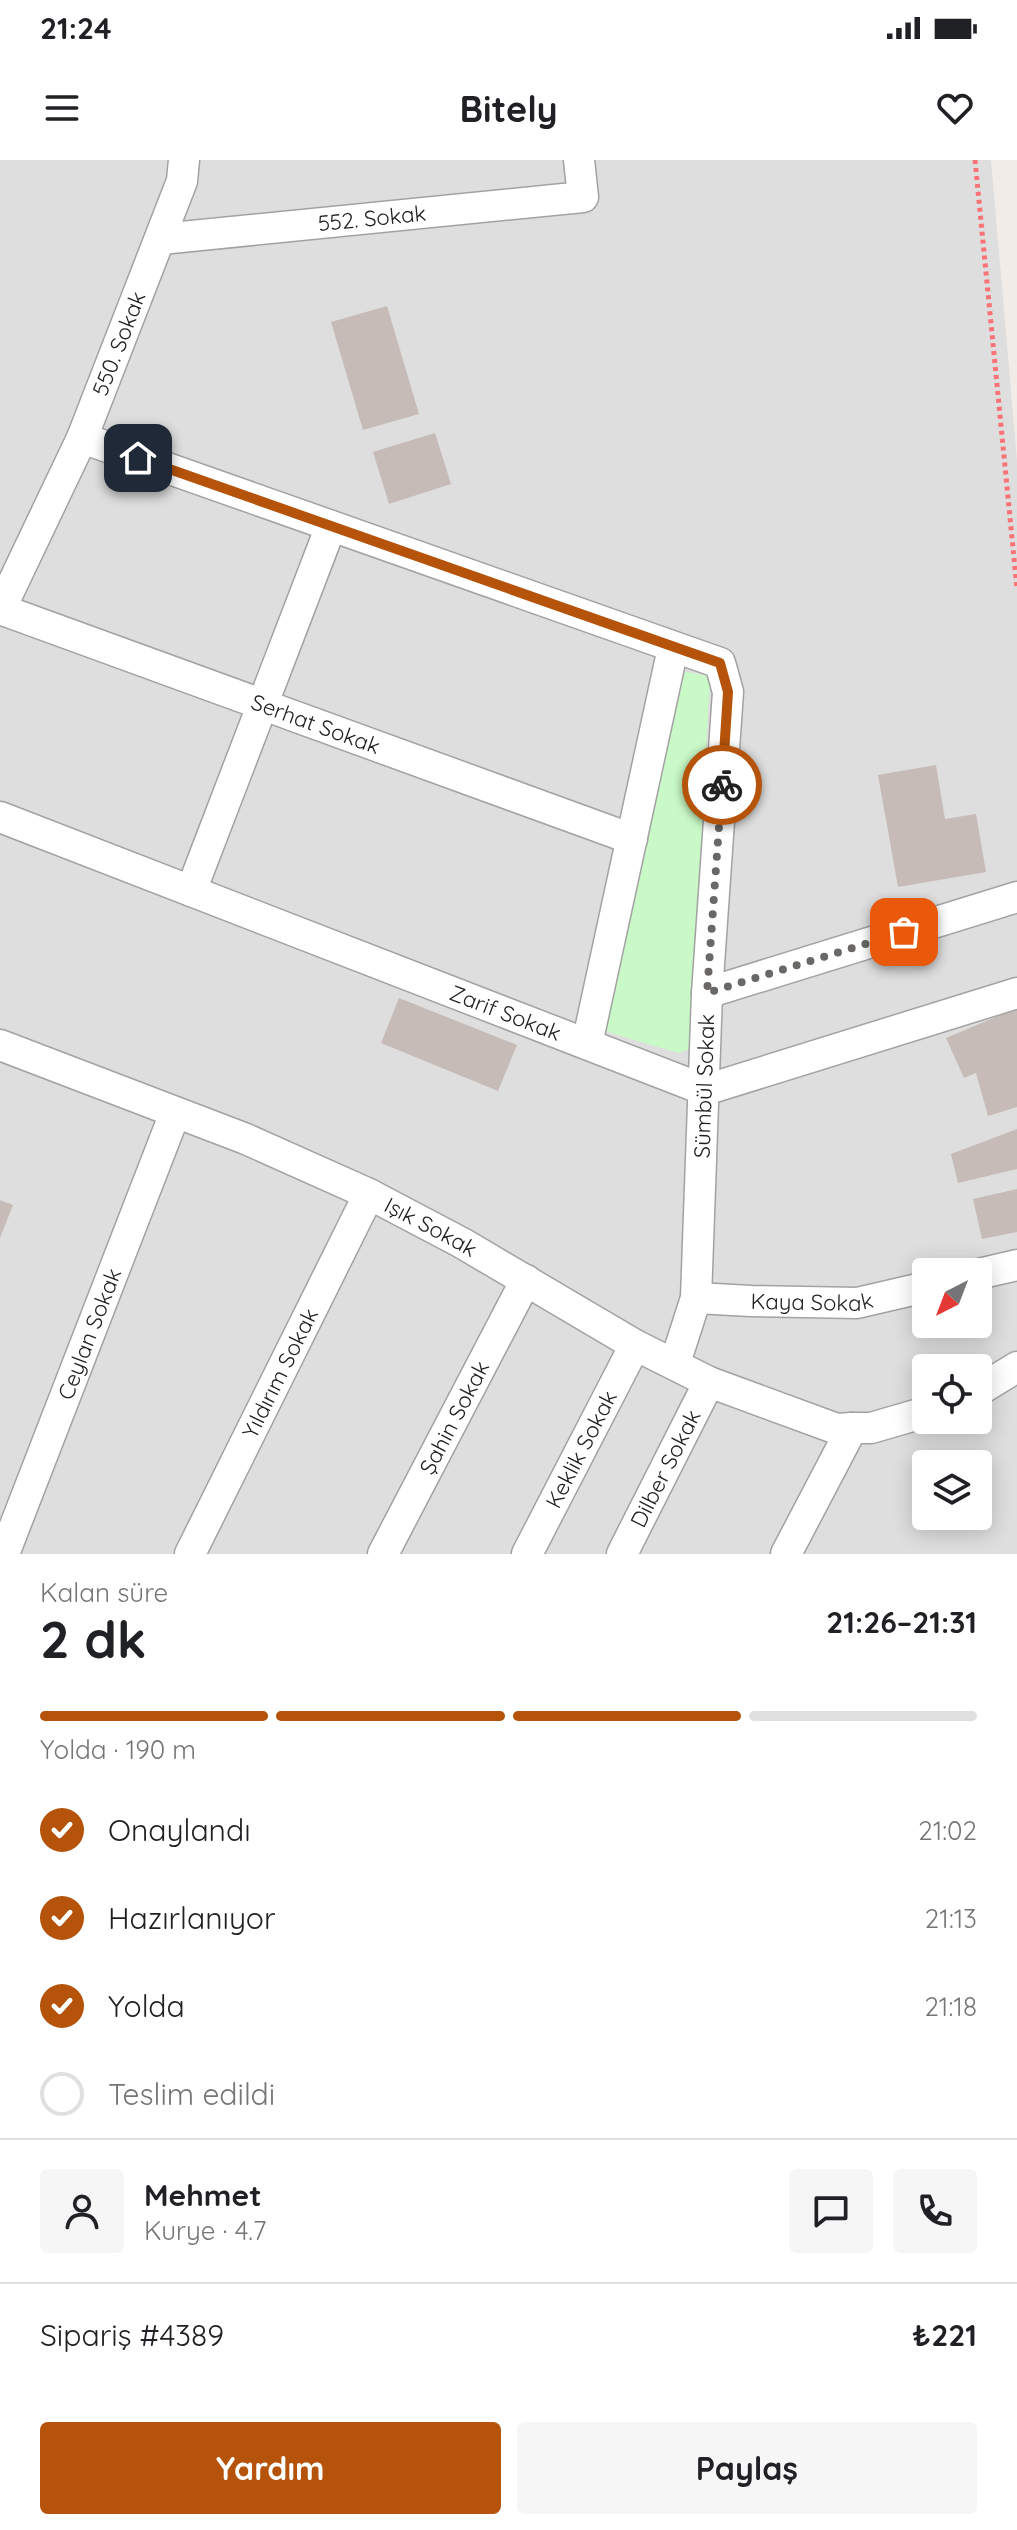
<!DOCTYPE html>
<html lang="tr">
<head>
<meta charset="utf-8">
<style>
	:root { --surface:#fff; --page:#f6f6f6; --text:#202124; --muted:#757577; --line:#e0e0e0; --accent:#b45309 }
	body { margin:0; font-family:Quicksand,sans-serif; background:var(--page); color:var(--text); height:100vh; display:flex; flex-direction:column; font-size:30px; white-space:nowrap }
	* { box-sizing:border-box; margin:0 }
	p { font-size:26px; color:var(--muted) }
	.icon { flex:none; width:44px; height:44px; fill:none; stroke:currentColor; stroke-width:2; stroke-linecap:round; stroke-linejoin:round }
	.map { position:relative; height:1394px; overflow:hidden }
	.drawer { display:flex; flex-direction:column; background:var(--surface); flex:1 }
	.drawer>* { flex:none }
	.needle { width:52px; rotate:222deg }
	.controls { position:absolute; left:912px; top:1098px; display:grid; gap:16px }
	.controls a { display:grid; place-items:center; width:80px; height:80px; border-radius:8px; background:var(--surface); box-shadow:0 4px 20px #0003; font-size:40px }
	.pin { position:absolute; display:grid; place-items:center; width:68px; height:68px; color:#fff; margin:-34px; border-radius:16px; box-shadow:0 4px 12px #0006 }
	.courier { position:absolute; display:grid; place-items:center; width:80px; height:80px; margin:-40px; border:6px solid #b45309; border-radius:50%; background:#fff; color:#222; box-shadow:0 2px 10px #0007 }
	.headline em { font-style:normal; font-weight:700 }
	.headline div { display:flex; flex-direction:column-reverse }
	.headline { display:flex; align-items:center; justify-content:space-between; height:136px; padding:0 40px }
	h1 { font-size:52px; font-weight:700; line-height:60px }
	.bar { display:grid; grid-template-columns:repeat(4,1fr); gap:12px 8px; align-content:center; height:96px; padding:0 40px }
	.bar i { height:10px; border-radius:6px; background:var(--line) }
	.bar .active { background:var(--accent) }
	.bar p { grid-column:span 4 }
	.line { display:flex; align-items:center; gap:20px; padding:0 40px; border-top:2px solid var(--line) }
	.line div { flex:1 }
	.round { display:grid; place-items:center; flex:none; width:84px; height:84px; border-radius:8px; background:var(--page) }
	ol { padding:0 40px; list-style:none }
	li { display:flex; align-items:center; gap:24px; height:88px }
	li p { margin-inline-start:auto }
	li .icon { padding:8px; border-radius:50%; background:var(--accent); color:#fff; stroke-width:4 }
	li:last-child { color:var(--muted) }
	li i { width:44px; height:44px; border:4px solid var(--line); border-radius:50% }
	.cta { display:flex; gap:16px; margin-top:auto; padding:16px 40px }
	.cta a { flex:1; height:92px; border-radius:8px; background:var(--accent); color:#fff; font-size:32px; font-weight:700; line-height:92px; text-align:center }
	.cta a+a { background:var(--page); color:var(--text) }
	.status { display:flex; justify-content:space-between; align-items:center; height:56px; padding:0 40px; background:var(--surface); direction:ltr }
	.status svg { height:22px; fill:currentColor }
	header { display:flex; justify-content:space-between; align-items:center; height:104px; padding:0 40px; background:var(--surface); font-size:36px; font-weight:700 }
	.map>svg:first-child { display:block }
	.residential { fill:#dfdede; fill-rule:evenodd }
	.park { fill:#c9f9c6 }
	.building { fill:#c6bbb7 }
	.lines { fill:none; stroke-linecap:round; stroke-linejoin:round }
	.street-casing { stroke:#a2a2a2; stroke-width:33 }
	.path { stroke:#f87276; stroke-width:5; stroke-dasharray:4 4; stroke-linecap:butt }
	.street { stroke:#fff; stroke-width:30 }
	.done { stroke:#6a6866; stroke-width:8; stroke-dasharray:0 14.4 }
	.route { stroke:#b45309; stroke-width:10 }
	.labels { text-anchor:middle; stroke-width:6; stroke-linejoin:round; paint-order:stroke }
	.street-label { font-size:22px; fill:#212121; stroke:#fff }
</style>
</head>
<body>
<div class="status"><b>21:24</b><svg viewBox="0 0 49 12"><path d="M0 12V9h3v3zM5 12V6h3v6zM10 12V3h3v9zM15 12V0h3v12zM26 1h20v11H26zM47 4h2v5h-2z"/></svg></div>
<header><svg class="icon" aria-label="menu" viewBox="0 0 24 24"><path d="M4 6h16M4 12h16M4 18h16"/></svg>Bitely<svg class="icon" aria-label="heart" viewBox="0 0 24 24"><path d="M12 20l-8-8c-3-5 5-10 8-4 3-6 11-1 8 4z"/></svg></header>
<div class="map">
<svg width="1017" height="1394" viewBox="0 0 1017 1394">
	<rect width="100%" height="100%" fill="#f1ece7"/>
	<path class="residential" d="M 0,0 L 991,0 L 1017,301 L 1017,1394 L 0,1394 ZM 926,1112 L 978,1112 L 978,1164 L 926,1164 ZM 926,1208 L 978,1208 L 978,1260 L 926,1260 ZM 926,1304 L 978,1304 L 978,1356 L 926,1356 Z"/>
	<path class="park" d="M 681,511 L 710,516 L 690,889 L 678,893 L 608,872 L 600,863 Z"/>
	<g class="building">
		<path d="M 387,146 L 419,254 L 363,270 L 331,162 Z"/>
		<path d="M 435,273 L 451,324 L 389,344 L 373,292 Z"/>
		<path d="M 936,605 L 945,659 L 976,654 L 986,712 L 898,727 L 878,615 Z"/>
		<path d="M 399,838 L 517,885 L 498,931 L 381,883 Z"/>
		<path d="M 1017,848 L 1017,947 L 988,956 L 976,913 L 964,918 L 946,878 Z"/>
		<path d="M 1017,969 L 1017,1009 L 958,1023 L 951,994 Z"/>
		<path d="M 1017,1029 L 1017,1072 L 982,1079 L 973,1039 Z"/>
		<path d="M 0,1040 L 13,1045 L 0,1078 Z"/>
	</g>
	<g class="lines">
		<defs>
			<g id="street">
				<path id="s1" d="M 161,79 L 583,37 L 579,0"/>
				<path d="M 82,278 L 720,503 L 728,532 L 707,833 L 696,1138 L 675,1203"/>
				<path id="s2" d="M 0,449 L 632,679"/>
				<path id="s3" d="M 0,450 L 82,278 L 182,21 L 184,0"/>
				<path id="s4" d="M 0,657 L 705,930 L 1017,833"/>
				<path d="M 191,731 L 331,366"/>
				<path d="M 707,833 L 1017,737"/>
				<path d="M 587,884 L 673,488"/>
				<path id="s5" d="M 0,885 L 246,979 L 369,1034 L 462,1083 L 635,1185 L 709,1222 L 837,1269 L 852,1268"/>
				<path d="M 978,1114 L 1017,1105"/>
				<path id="s6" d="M 696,1138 L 751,1141 L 857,1143 L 926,1127"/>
				<path d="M 978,1231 L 1017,1207"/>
				<path id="s7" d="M 4,1394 L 175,953"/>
				<path id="s8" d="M 190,1394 L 369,1034"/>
				<path id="s9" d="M 383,1394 L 526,1120"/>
				<path id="s10" d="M 527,1394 L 635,1185"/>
				<path id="s11" d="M 622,1394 L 709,1222"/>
				<path d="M 786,1394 L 852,1268 L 871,1268 L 926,1252"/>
			</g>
		</defs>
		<use href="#street" class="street-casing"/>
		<path class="path" d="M 975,0 L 1017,429"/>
		<use href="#street" class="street"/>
	</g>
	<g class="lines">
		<path class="done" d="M 722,625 L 707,833 L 904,772"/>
		<path class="route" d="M 138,298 L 720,503 L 728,532 L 722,625"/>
	</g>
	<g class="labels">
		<g class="street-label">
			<text dy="8" stroke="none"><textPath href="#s1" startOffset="212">552. Sokak</textPath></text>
			<text dy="8" stroke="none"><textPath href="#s3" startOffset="292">550. Sokak</textPath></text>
			<text dy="8" stroke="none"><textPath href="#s2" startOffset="336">Serhat Sokak</textPath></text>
			<text dy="8" stroke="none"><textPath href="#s4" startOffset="542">Zarif Sokak</textPath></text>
			<text transform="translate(704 926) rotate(-88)" y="8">Sümbül Sokak</text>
			<text dy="8" stroke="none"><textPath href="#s5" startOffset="468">Işık Sokak</textPath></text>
			<text dy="8" stroke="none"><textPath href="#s6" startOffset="116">Kaya Sokak</textPath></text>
			<text dy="8" stroke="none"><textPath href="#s7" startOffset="236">Ceylan Sokak</textPath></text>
			<text dy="8" stroke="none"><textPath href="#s8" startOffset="202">Yıldırım Sokak</textPath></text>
			<text dy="8" stroke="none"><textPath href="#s9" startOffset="154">Şahin Sokak</textPath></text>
			<text dy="8" stroke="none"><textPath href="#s10" startOffset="118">Keklik Sokak</textPath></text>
			<text dy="8" stroke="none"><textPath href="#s11" startOffset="96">Dilber Sokak</textPath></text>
		</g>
	</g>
</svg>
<div class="controls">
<a><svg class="needle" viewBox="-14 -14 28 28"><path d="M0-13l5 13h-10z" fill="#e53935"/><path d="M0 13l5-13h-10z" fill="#757577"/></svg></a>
<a><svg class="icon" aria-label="locate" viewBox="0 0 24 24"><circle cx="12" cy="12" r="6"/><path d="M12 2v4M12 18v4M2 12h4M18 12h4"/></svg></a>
<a><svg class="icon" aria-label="layers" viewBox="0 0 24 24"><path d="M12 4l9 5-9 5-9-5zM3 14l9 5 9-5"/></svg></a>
</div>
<div class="pin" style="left:904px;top:772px;background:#ea580c"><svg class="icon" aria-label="bag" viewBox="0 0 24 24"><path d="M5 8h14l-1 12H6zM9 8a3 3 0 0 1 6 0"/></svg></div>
<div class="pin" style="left:138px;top:298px;background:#1f2937"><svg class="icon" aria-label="home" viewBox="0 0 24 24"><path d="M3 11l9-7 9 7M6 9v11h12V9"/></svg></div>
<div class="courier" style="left:722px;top:625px"><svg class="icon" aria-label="bike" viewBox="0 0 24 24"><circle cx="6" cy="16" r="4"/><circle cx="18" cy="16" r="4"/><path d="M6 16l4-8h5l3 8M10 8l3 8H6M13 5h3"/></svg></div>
</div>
<section class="drawer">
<div class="headline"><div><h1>2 dk</h1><p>Kalan süre</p></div><em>21:26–21:31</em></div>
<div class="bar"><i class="active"></i><i class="active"></i><i class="active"></i><i></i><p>Yolda · 190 m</p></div>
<ol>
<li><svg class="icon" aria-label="check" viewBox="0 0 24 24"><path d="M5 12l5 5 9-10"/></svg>Onaylandı<p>21:02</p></li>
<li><svg class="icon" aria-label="check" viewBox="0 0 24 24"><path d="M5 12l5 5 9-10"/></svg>Hazırlanıyor<p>21:13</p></li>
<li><svg class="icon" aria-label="check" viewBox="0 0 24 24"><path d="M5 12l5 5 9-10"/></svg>Yolda<p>21:18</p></li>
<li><i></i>Teslim edildi</li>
</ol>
<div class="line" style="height:144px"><a class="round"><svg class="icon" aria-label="person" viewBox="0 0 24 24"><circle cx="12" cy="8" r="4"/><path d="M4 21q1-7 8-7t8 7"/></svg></a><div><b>Mehmet</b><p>Kurye · 4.7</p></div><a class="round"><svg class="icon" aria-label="chat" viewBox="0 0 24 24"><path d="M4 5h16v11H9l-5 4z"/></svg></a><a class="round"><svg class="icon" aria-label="phone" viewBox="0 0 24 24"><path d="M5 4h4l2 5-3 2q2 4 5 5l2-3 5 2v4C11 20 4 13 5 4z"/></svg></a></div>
<div class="line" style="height:104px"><div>Sipariş #4389</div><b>₺221</b></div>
<div class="cta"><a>Yardım</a><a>Paylaş</a></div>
</section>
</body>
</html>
